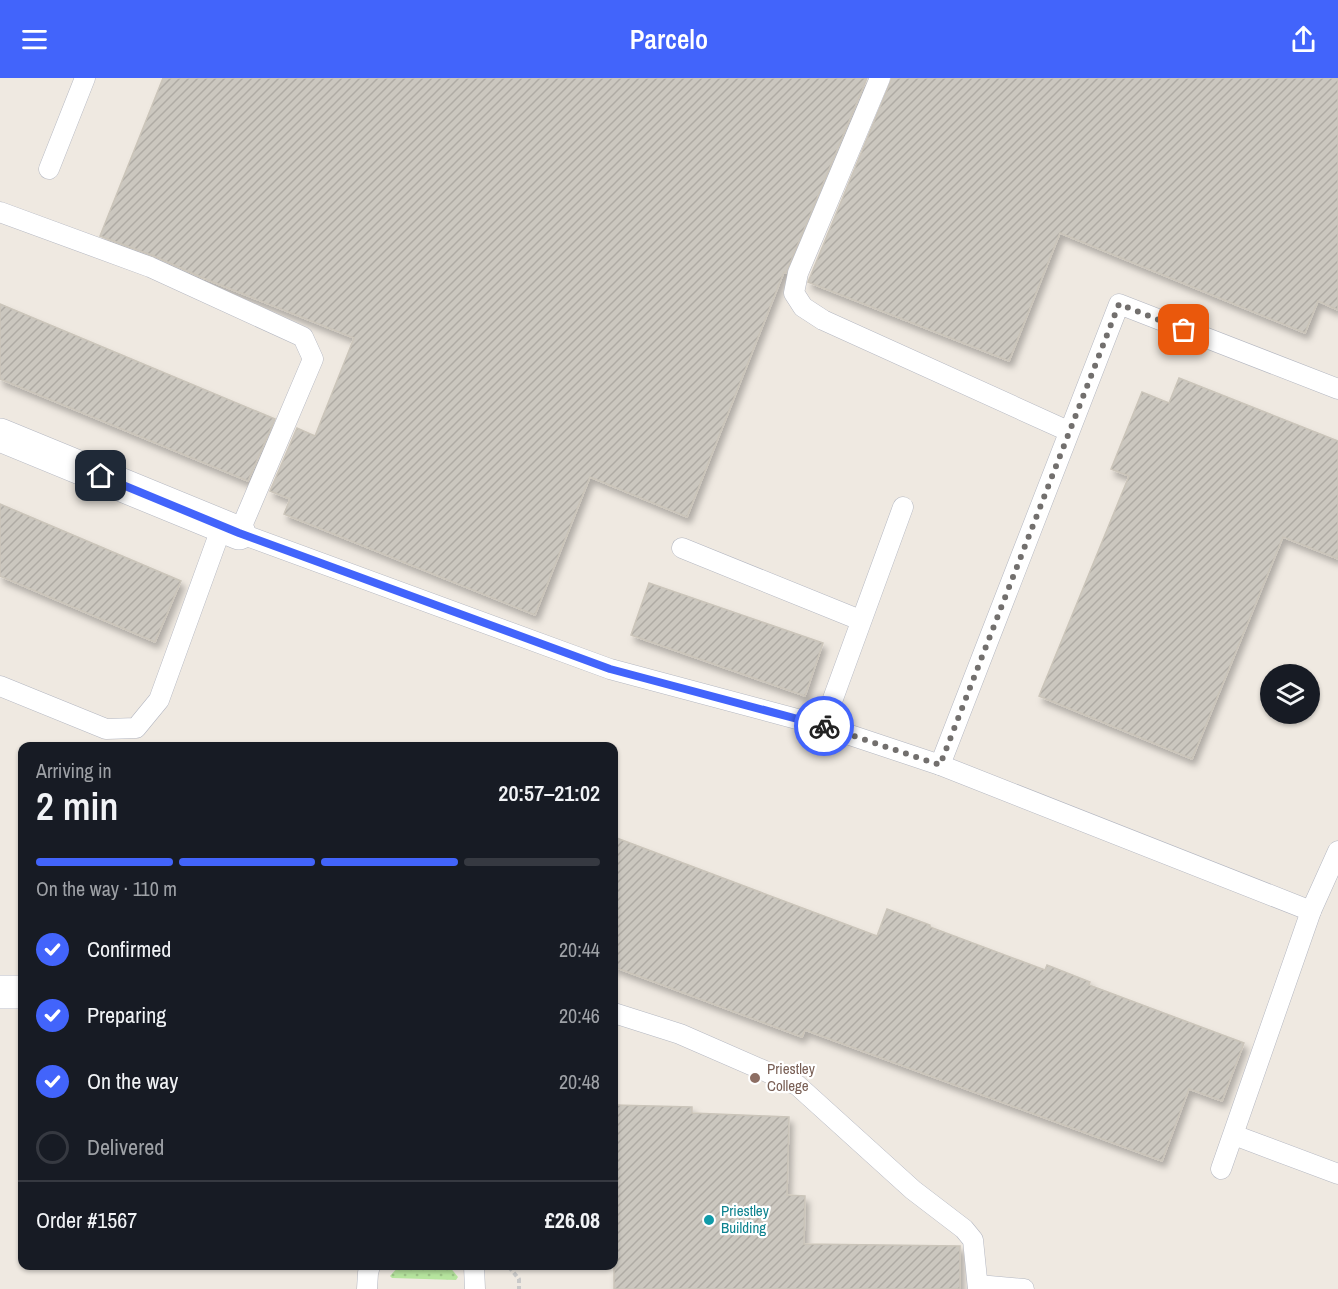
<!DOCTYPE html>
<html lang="en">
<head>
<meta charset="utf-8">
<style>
	:root { --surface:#171b24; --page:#242831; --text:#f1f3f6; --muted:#9ea1a6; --line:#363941; --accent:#4264fb }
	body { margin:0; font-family:"Archivo Narrow",sans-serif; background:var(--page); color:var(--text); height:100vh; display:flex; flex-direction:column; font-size:22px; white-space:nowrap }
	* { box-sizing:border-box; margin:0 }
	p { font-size:20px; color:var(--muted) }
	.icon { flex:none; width:33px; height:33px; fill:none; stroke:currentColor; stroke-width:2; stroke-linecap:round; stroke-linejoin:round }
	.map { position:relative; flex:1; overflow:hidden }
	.panel { position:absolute; left:18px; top:664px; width:600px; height:528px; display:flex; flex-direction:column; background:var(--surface); border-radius:12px; box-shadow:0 2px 4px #0004 }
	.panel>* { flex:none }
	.tools { position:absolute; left:1260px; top:586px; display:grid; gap:12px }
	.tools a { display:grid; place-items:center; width:60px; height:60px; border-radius:50%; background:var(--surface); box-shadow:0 2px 4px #0004; font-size:30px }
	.pin { position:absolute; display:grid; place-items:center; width:51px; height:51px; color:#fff; margin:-26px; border-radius:12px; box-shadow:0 3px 9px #0006 }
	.courier { position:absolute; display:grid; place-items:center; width:60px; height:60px; margin:-30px; border:4px solid #4264fb; border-radius:50%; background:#fff; color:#222; box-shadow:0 2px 8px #0007 }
	.head em { font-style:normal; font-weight:600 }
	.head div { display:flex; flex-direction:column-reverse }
	.head { display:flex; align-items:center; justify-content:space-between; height:102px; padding:0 18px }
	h1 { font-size:39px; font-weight:600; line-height:45px }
	.bar { display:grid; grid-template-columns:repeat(4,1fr); gap:9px 6px; align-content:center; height:72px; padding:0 18px }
	.bar i { height:8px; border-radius:4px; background:var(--line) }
	.bar .selected { background:var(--accent) }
	.bar p { grid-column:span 4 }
	.line { display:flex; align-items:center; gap:15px; padding:0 18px; border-top:2px solid var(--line) }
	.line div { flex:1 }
	ol { padding:0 18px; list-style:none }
	li { display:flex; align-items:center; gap:18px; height:66px }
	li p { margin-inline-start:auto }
	li .icon { padding:6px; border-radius:50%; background:var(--accent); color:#fff; stroke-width:4 }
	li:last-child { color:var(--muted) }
	li i { width:33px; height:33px; border:3px solid var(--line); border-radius:50% }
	header { display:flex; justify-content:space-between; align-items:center; height:78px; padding:0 18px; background:var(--accent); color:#fff; font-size:27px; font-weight:600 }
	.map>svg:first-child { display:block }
	.grass { fill:url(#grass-dots) }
	.building { fill:url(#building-hatch); stroke:#cbc5ba; stroke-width:1.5; filter:url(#shadow) }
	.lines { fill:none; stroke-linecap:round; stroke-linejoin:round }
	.lane-casing { stroke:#b4b7c1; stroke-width:21 }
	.street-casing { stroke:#b4b7c1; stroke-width:34 }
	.path { stroke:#c9c9c9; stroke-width:4; stroke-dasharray:4.5 3; stroke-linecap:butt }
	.lane { stroke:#fff; stroke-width:20 }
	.street { stroke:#fff; stroke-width:33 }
	.done { stroke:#726f6d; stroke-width:6; stroke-dasharray:0 10.8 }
	.route { stroke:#4264fb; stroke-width:8 }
	.education-dot { fill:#8d6e63; stroke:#fff; stroke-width:2 }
	.culture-dot { fill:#0f9aa8; stroke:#fff; stroke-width:2 }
	.labels { text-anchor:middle; stroke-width:4.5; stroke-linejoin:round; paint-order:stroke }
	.education-label { font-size:15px; fill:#785e54; stroke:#fff; text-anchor:start }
	.culture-label { font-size:15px; fill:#0d838f; stroke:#fff; text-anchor:start }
</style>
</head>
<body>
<header><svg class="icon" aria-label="menu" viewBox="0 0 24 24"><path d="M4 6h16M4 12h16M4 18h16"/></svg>Parcelo<svg class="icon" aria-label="share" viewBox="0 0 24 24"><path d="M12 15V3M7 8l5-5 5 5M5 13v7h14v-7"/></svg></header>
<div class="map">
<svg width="1338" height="1211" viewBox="0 0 1338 1211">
	<defs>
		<pattern id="grass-dots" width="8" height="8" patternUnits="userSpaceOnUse" patternTransform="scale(1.5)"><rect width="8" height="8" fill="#b6e59e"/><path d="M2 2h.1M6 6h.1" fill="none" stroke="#9dc588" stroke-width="1.8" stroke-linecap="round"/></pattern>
		<pattern id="building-hatch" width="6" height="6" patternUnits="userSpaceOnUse" patternTransform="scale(1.5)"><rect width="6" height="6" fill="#cbc7bf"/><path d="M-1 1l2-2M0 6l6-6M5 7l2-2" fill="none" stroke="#afaba4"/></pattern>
		<filter id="shadow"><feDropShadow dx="3.5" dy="6" stdDeviation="3" flood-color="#0004"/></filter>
	</defs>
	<rect width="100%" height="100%" fill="#efe9e1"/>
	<path class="grass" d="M 399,1188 L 449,1188 L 458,1199 L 456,1202 L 392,1200 L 390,1198 Z"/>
	<g class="building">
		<path d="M 163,0 L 867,0 L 786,195 L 784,194 L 687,439 L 590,399 L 535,537 L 284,436 L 290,421 L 270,413 L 297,350 L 315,358 L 354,260 L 203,200 L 154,178 L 100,158 Z"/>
		<path d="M 892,0 L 1338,0 L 1338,232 L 1318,223 L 1305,255 L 1060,155 L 1009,283 L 808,204 Z"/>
		<path d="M 0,226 L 275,341 L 248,403 L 0,301 Z"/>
		<path d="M 1179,300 L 1338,363 L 1338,481 L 1283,459 L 1192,681 L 1039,618 L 1129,398 L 1111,391 L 1142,314 L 1169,325 Z"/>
		<path d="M 0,426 L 181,503 L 155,564 L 0,498 Z"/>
		<path d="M 649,505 L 823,565 L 805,618 L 631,557 Z"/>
		<path d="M 614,759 L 877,858 L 887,831 L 930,847 L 930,849 L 1045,892 L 1047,887 L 1090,904 L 1089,907 L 1244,965 L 1222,1023 L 1189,1011 L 1162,1083 L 805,952 L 802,959 L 614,889 Z"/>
		<path d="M 614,1027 L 692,1029 L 692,1035 L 789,1039 L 787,1117 L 805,1118 L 804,1166 L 960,1168 L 960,1211 L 614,1211 Z"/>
	</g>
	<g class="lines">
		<defs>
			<g id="lane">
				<path d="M 880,0 L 798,195 L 794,215 L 803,229 L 823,242 L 1068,353"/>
				<path d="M 49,91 L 85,0"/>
				<path d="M 0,134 L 150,189 L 303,259 L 313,281 L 239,455 L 610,591 L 823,648 L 940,687 L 1311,833"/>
				<path d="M 682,470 L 860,542"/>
				<path d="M 0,608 L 106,651 L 136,650 L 159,622 L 222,448"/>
				<path d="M 823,648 L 903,429"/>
				<path d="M 940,687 L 1119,226 L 1338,311"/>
				<path d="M 614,935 L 680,956 L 797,1007 L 913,1112 L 964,1151 L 973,1162 L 978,1211"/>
				<path d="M 1234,1057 L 1338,1096"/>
				<path d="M 1221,1091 L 1311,833 L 1338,773"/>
				<path d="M 474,1188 L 475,1211"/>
				<path d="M 978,1207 L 1024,1211"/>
				<path d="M 367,1211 L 368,1195 L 370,1188"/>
			</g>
			<g id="street">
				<path d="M 0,357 L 239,455"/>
				<path d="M 0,914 L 22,914"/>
			</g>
		</defs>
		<use href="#lane" class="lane-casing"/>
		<use href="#street" class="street-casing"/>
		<path class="path" d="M 509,1189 L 519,1201 L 519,1211"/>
		<use href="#lane" class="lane"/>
		<use href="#street" class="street"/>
	</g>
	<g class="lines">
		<path class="done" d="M 824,648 L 940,687 L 1119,226 L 1184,252"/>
		<path class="route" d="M 101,398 L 239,455 L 610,591 L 824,648"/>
	</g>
	<circle class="education-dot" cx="755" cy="1000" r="6"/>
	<circle class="culture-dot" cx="709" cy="1142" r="6"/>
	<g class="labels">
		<g class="education-label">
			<text x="767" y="996">Priestley<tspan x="767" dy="17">College</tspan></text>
		</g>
		<g class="culture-label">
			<text x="721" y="1138">Priestley<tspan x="721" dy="17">Building</tspan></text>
		</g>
	</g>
</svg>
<div class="tools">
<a><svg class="icon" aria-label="layers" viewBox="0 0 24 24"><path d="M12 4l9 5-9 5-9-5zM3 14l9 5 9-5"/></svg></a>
</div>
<div class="pin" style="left:1184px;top:252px;background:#ea580c"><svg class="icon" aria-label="bag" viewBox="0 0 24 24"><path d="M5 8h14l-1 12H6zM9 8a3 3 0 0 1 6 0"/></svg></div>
<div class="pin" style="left:101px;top:398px;background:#1f2937"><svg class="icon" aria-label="home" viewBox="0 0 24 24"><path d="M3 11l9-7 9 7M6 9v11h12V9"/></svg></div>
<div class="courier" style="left:824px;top:648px"><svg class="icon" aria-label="bike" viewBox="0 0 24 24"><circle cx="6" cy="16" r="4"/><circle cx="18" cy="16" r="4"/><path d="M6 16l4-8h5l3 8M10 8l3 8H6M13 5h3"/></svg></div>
<section class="panel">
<div class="head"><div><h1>2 min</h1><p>Arriving in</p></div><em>20:57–21:02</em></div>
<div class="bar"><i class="selected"></i><i class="selected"></i><i class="selected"></i><i></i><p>On the way · 110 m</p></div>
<ol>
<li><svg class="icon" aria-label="check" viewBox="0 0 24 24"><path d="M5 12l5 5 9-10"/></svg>Confirmed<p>20:44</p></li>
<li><svg class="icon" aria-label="check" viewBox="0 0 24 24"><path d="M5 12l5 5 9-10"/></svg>Preparing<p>20:46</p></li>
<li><svg class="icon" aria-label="check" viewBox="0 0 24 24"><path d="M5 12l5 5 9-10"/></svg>On the way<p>20:48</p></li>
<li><i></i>Delivered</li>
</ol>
<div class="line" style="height:78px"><div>Order #1567</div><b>£26.08</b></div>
</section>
</div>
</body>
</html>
